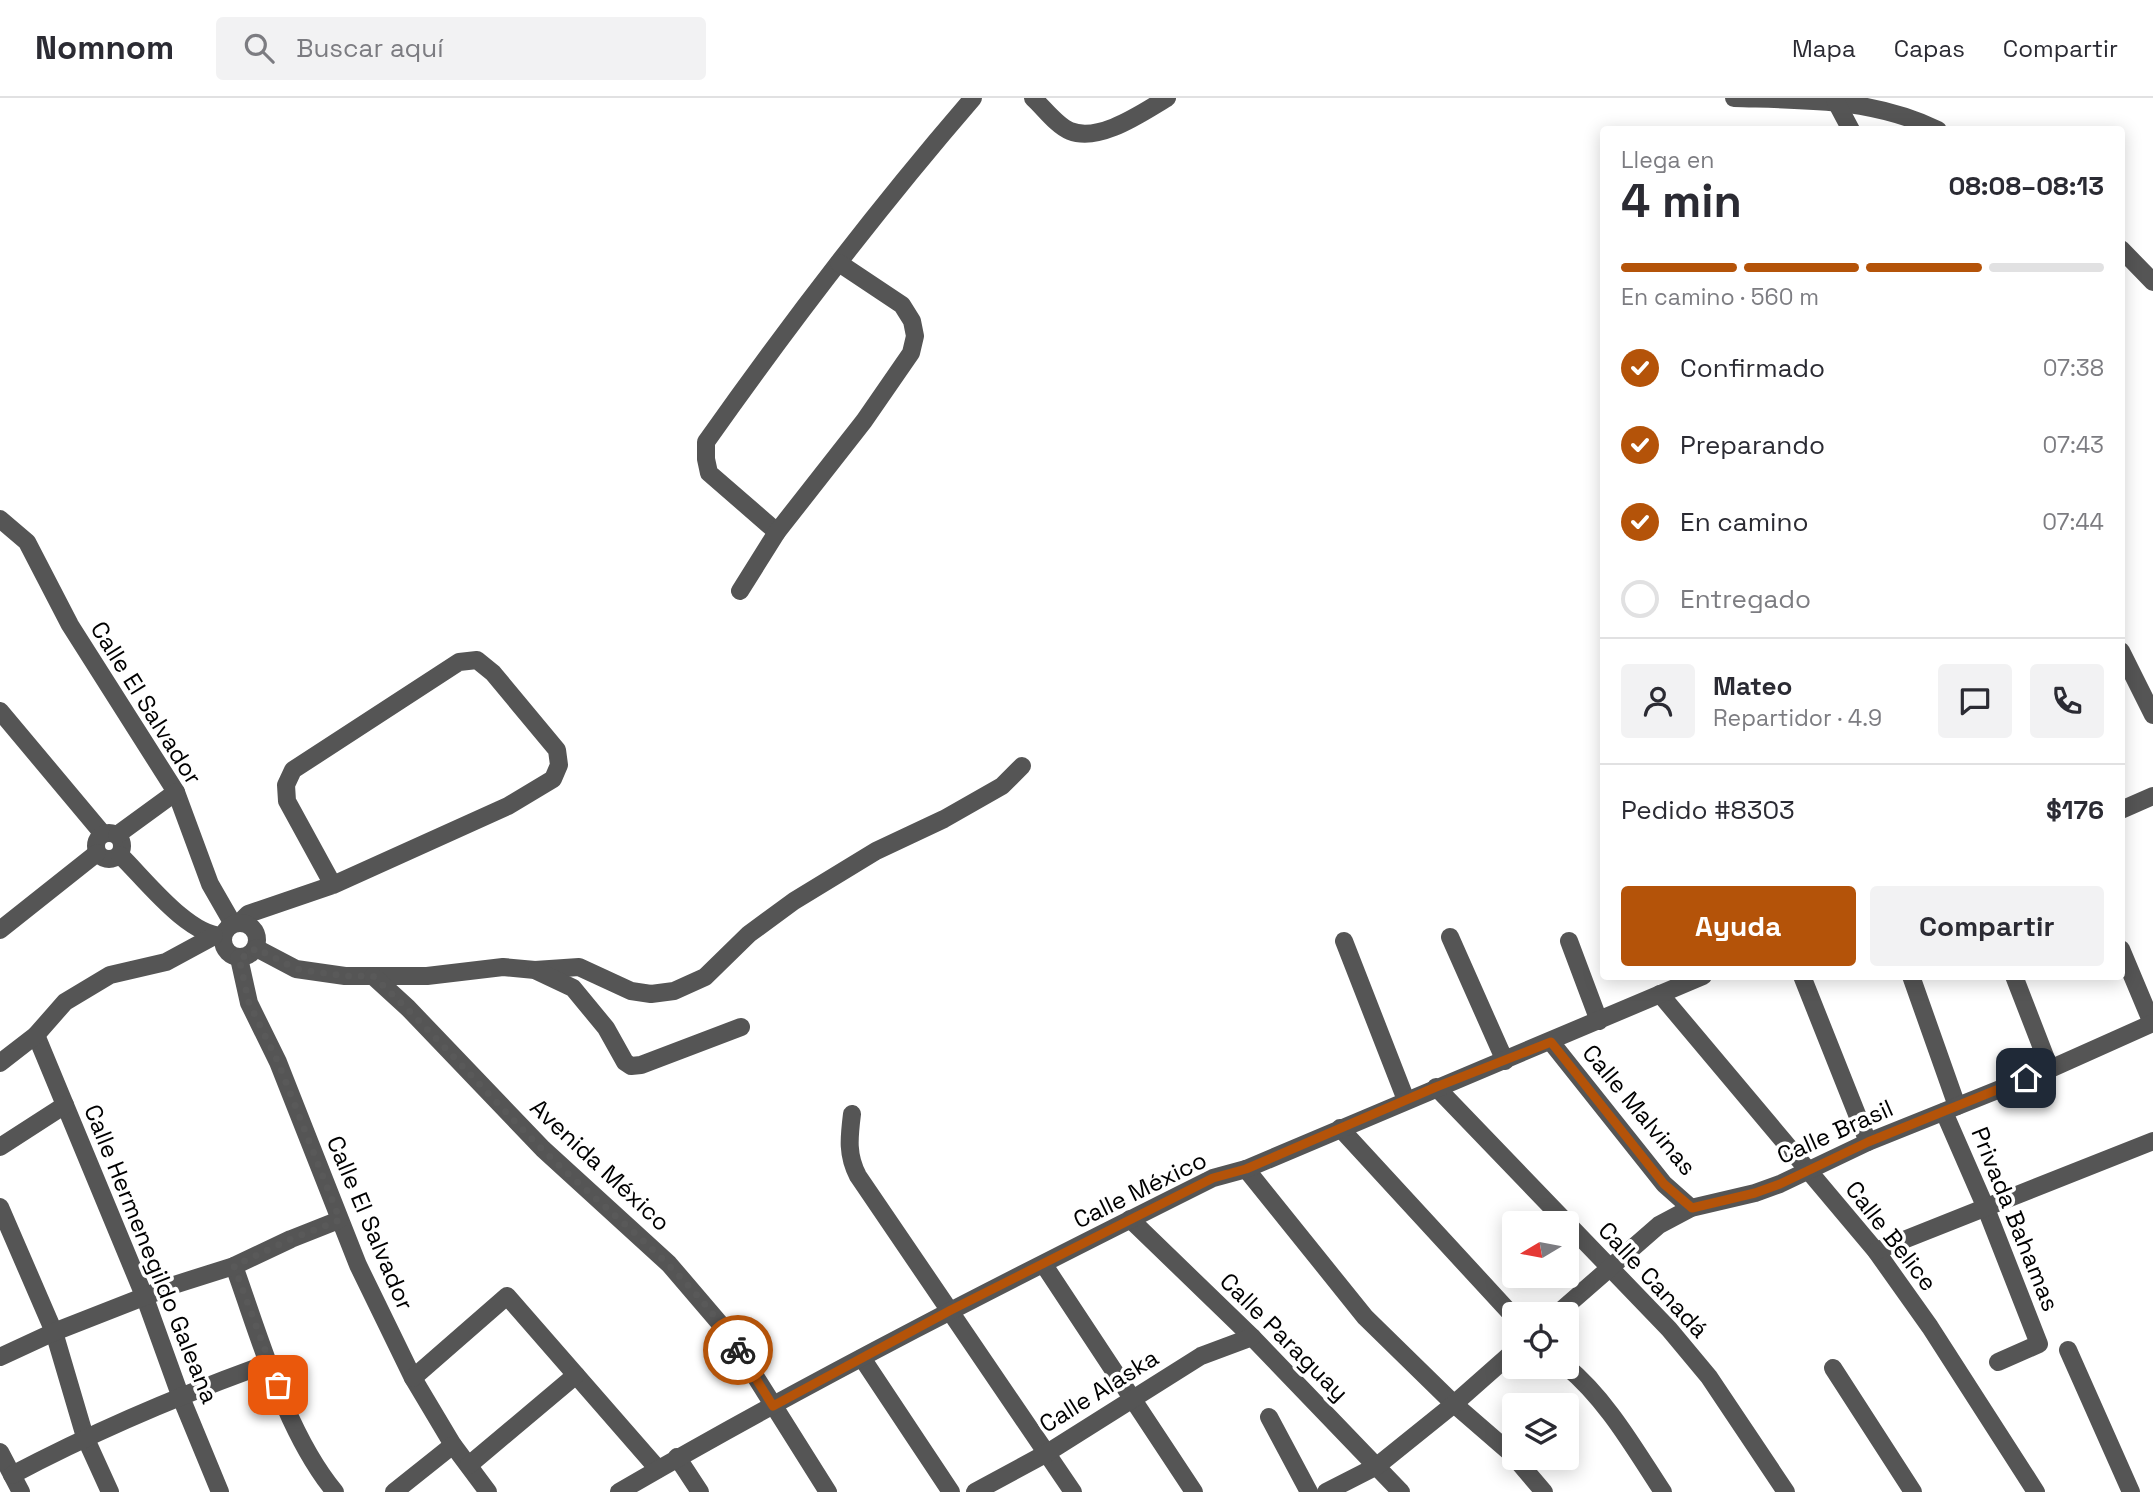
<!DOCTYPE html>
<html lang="es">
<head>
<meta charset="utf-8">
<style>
	:root { --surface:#fff; --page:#f2f2f3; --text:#2b2b33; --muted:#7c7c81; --line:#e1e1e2; --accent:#b45309 }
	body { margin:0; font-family:"Space Grotesk",sans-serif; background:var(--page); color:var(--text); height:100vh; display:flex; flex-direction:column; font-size:26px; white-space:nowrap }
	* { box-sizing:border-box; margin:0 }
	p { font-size:23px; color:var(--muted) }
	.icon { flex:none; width:38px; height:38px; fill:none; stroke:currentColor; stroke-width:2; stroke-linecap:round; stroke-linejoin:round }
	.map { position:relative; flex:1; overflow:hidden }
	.side { position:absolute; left:1600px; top:28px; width:525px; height:854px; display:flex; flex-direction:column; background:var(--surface); border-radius:7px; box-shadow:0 4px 18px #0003 }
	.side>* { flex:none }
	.needle { width:46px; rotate:260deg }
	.tools { position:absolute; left:1502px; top:1113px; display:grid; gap:14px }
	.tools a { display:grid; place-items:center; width:77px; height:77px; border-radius:7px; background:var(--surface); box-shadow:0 4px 18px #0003; font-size:35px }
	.pin { position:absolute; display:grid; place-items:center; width:60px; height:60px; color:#fff; margin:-30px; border-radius:14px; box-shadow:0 4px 10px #0006 }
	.courier { position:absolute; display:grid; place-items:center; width:70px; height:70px; margin:-35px; border:5px solid #b45309; border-radius:50%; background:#fff; color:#222; box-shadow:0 2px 9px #0007 }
	.head em { font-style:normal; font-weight:700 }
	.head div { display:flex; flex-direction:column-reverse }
	.head { display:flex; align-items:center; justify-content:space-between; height:119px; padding:0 21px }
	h1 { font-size:46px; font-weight:700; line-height:52px }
	.bar { display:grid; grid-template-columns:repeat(4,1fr); gap:10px 7px; align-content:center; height:84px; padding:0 21px }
	.bar i { height:9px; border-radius:5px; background:var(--line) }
	.bar .active { background:var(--accent) }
	.bar p { grid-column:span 4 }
	.line { display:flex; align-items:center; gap:18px; padding:0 21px; border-top:2px solid var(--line) }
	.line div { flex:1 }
	.round { display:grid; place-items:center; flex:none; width:74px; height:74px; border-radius:7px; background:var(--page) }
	ol { padding:0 21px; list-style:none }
	li { display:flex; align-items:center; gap:21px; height:77px }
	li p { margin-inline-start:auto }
	li .icon { padding:7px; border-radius:50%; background:var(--accent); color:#fff; stroke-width:4 }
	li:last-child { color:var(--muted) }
	li i { width:38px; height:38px; border:4px solid var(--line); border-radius:50% }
	.cta { display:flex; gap:14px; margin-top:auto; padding:14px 21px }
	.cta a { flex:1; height:80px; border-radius:7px; background:var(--accent); color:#fff; font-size:28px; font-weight:700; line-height:80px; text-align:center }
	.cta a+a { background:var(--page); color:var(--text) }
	header { display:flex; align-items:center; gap:42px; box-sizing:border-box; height:98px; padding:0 35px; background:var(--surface); border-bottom:2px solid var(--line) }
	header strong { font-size:33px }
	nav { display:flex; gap:38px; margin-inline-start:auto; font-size:24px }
	.search { width:490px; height:63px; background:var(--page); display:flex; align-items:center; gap:18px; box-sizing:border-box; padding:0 24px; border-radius:7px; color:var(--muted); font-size:26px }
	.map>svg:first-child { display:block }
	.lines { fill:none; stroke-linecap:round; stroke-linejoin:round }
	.minor { stroke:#555; stroke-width:18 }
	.done { stroke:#595959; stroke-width:7; stroke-dasharray:0 12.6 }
	.route { stroke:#b45309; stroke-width:9 }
	.labels { text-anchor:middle; stroke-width:7; stroke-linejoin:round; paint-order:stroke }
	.street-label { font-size:24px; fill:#000; stroke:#fff }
</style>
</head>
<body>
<header>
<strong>Nomnom</strong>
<div class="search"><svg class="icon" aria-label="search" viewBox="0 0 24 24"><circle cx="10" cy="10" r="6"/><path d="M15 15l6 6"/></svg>Buscar aquí</div>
<nav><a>Mapa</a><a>Capas</a><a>Compartir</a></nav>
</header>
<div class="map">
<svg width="2153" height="1394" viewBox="0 0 2153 1394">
	<rect width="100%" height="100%" fill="#fff"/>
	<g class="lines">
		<g class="minor">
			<path d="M 1033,0 C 1044,10 1057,28 1070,33 C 1100,45 1143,14 1167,0"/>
			<path d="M 1734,0 C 1805,2 1872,0 1938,32"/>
			<path d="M 1835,2 L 1851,32"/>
			<path d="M 2121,151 L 2153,184"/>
			<path d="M 0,421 L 27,444 L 70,527 L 176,694 L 210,786 L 233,826"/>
			<path d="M 777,434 L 709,375 L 706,361 L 706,344 C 790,225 878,110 973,0"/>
			<path d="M 740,493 L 777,434 L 864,323 L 911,255 L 915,238 L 912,223 L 902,207 L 839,165"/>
			<path d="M 2121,553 L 2153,617"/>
			<path d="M 0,613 L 103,736"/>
			<path d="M 2121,712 L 2153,698"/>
			<circle cx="109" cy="748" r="13"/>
			<path d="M 117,737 L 176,694"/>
			<path d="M 120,757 C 144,780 188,838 223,838"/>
			<path d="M 240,824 L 248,816 L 333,787 L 508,708 L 553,681 L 559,667 L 557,652 L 493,575 L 477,562 L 459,564 L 293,672 L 286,687 L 287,703 L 333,787"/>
			<circle cx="240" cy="842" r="17"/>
			<path d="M 0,832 L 97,755"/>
			<path d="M 1450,839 L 1505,963"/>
			<path d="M 1344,843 L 1406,1002"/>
			<path d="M 1569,843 L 1599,923"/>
			<path d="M 256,850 L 296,871 L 345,878 L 427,878 L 503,869 L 535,872 L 579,869 L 631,893 L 651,896 L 674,893 L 705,879 L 749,836 L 794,803 L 876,753 L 944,721 L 1002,688 L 1022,668"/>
			<path d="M 2121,851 L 2152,925"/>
			<path d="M 239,860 L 249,905 L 278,964 L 358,1167 L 413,1280 L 453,1347 L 488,1394"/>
			<path d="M 537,873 L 573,890 L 606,930 L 625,964 L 631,968 L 641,967 L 741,929"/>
			<path d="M 373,878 L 408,910 L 543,1051 L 669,1166 L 728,1235 L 828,1394"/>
			<path d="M 1802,878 L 1868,1044"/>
			<path d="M 1911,878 L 1957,1008"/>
			<path d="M 2014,878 L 2050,971"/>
			<path d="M 1660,896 L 1876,1153 L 1930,1229 L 2036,1394"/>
			<path d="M 36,937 L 145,1200 L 180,1297 L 220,1394"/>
			<path d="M 1551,944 L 1664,1086 L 1691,1110"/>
			<path d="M 0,965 L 36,937 L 65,904 L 110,877 L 166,864 L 214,838"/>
			<path d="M 1436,989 L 1669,1231 L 1709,1279 L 1786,1394"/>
			<path d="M 1944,1014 L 1985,1108 L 2039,1246 L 1998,1264"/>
			<path d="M 852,1016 C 849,1040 847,1057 858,1078 L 1073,1394"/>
			<path d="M 1340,1030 L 1514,1219"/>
			<path d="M 0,1049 L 65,1007"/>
			<path d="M 1246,1071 L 1365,1219 L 1454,1306 L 1514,1358"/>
			<path d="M 0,1109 L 54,1234 L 85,1339 L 110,1394"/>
			<path d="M 1130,1121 L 1252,1239 L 1401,1394"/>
			<path d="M 1876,1153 L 2153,1043"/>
			<path d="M 1044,1167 L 1194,1394"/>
			<path d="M 234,1168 C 260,1240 286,1335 335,1394"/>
			<path d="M 1557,1216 L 1659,1127 L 1691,1110 L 1755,1095 L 1780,1086 L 1868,1044 L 2050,971 L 2153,925"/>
			<path d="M 2068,1252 L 2131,1394"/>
			<path d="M 0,1259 L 54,1234 L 174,1187 L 234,1168 L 291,1141 L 339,1122"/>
			<path d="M 862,1260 L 951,1394"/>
			<path d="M 1566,1268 C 1607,1302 1634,1350 1663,1394"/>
			<path d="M 1833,1270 L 1913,1394"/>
			<path d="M 413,1280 L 507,1198 L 658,1371"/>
			<path d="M 1269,1319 L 1309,1394"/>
			<path d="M 0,1354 L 21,1394"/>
			<path d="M 677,1359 L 700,1394"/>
			<path d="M 1515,1360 L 1544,1394"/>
			<path d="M 469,1367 L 576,1277"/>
			<path d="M 12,1377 C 95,1333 180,1297 269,1265"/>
			<path d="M 394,1394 L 453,1347"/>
			<path d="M 619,1394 C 813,1281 1013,1180 1213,1080 L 1246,1071 L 1703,878"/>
			<path d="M 975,1394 L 1047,1355 L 1201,1258 L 1252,1239"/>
			<path d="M 1326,1394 L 1377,1368 L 1454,1306 L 1514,1253"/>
		</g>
	</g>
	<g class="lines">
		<path class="done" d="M 278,1287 L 234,1168 L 291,1141 L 340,1122 L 278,964 L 249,905 L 239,860 L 249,857 L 256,850 L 296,871 L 345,878 L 373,878 C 432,933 484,993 541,1050 C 608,1116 688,1171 738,1252"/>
		<path class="route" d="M 738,1252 L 773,1308 L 951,1212 L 1213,1080 L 1246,1071 L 1436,989 L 1551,944 L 1664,1086 L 1692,1110 L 1755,1095 L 1780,1086 L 1868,1044 L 2026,980"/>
	</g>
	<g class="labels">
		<g class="street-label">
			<text transform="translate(146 605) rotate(58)" y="8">Calle El Salvador</text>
			<text transform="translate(1639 1012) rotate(50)" y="8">Calle Malvinas</text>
			<text transform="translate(1835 1034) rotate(-24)" y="8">Calle Brasil</text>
			<text transform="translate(600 1067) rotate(43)" y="8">Avenida México</text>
			<text transform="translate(1140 1092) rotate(-26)" y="8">Calle México</text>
			<text transform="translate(2015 1121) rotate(68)" y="8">Privada Bahamas</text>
			<text transform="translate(370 1125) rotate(67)" y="8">Calle El Salvador</text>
			<text transform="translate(1891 1138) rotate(52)" y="8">Calle Belice</text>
			<text transform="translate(151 1156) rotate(68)" y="8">Calle Hermenegildo Galeana</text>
			<text transform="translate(1653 1182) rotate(47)" y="8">Calle Canadá</text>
			<text transform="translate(1284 1239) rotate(45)" y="8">Calle Paraguay</text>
			<text transform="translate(1099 1293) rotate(-32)" y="8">Calle Alaska</text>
		</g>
	</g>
</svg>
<div class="tools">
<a><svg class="needle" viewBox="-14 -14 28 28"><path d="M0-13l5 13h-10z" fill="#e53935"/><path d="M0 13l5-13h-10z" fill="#7c7c81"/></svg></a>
<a><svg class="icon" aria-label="locate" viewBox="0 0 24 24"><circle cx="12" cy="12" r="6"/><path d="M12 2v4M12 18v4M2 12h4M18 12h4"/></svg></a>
<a><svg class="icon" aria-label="layers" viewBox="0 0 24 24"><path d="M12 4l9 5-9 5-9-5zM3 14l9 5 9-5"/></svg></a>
</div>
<div class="pin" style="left:278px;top:1287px;background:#ea580c"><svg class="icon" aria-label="bag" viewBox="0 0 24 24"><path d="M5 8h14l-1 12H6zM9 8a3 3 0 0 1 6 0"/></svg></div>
<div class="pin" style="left:2026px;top:980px;background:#1f2937"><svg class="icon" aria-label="home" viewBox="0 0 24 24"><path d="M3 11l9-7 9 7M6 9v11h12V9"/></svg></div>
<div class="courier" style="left:738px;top:1252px"><svg class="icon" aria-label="bike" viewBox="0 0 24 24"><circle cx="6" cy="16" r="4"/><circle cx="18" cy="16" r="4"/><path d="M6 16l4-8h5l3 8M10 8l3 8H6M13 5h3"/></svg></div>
<section class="side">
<div class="head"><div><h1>4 min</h1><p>Llega en</p></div><em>08:08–08:13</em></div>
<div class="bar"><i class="active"></i><i class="active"></i><i class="active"></i><i></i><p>En camino · 560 m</p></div>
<ol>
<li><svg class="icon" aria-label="check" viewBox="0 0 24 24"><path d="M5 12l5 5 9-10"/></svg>Confirmado<p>07:38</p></li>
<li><svg class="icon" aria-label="check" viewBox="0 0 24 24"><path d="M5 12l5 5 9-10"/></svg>Preparando<p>07:43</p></li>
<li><svg class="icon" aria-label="check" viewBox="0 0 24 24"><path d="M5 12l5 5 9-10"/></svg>En camino<p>07:44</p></li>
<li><i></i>Entregado</li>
</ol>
<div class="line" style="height:126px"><a class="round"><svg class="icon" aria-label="person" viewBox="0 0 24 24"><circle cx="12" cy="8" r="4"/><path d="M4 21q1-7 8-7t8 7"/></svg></a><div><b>Mateo</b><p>Repartidor · 4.9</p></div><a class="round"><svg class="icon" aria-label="chat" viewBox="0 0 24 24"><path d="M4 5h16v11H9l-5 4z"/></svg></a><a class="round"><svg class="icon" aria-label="phone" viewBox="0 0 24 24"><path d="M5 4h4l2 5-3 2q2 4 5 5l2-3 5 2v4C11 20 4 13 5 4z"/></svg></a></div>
<div class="line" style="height:91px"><div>Pedido #8303</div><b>$176</b></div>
<div class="cta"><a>Ayuda</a><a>Compartir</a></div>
</section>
</div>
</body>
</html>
